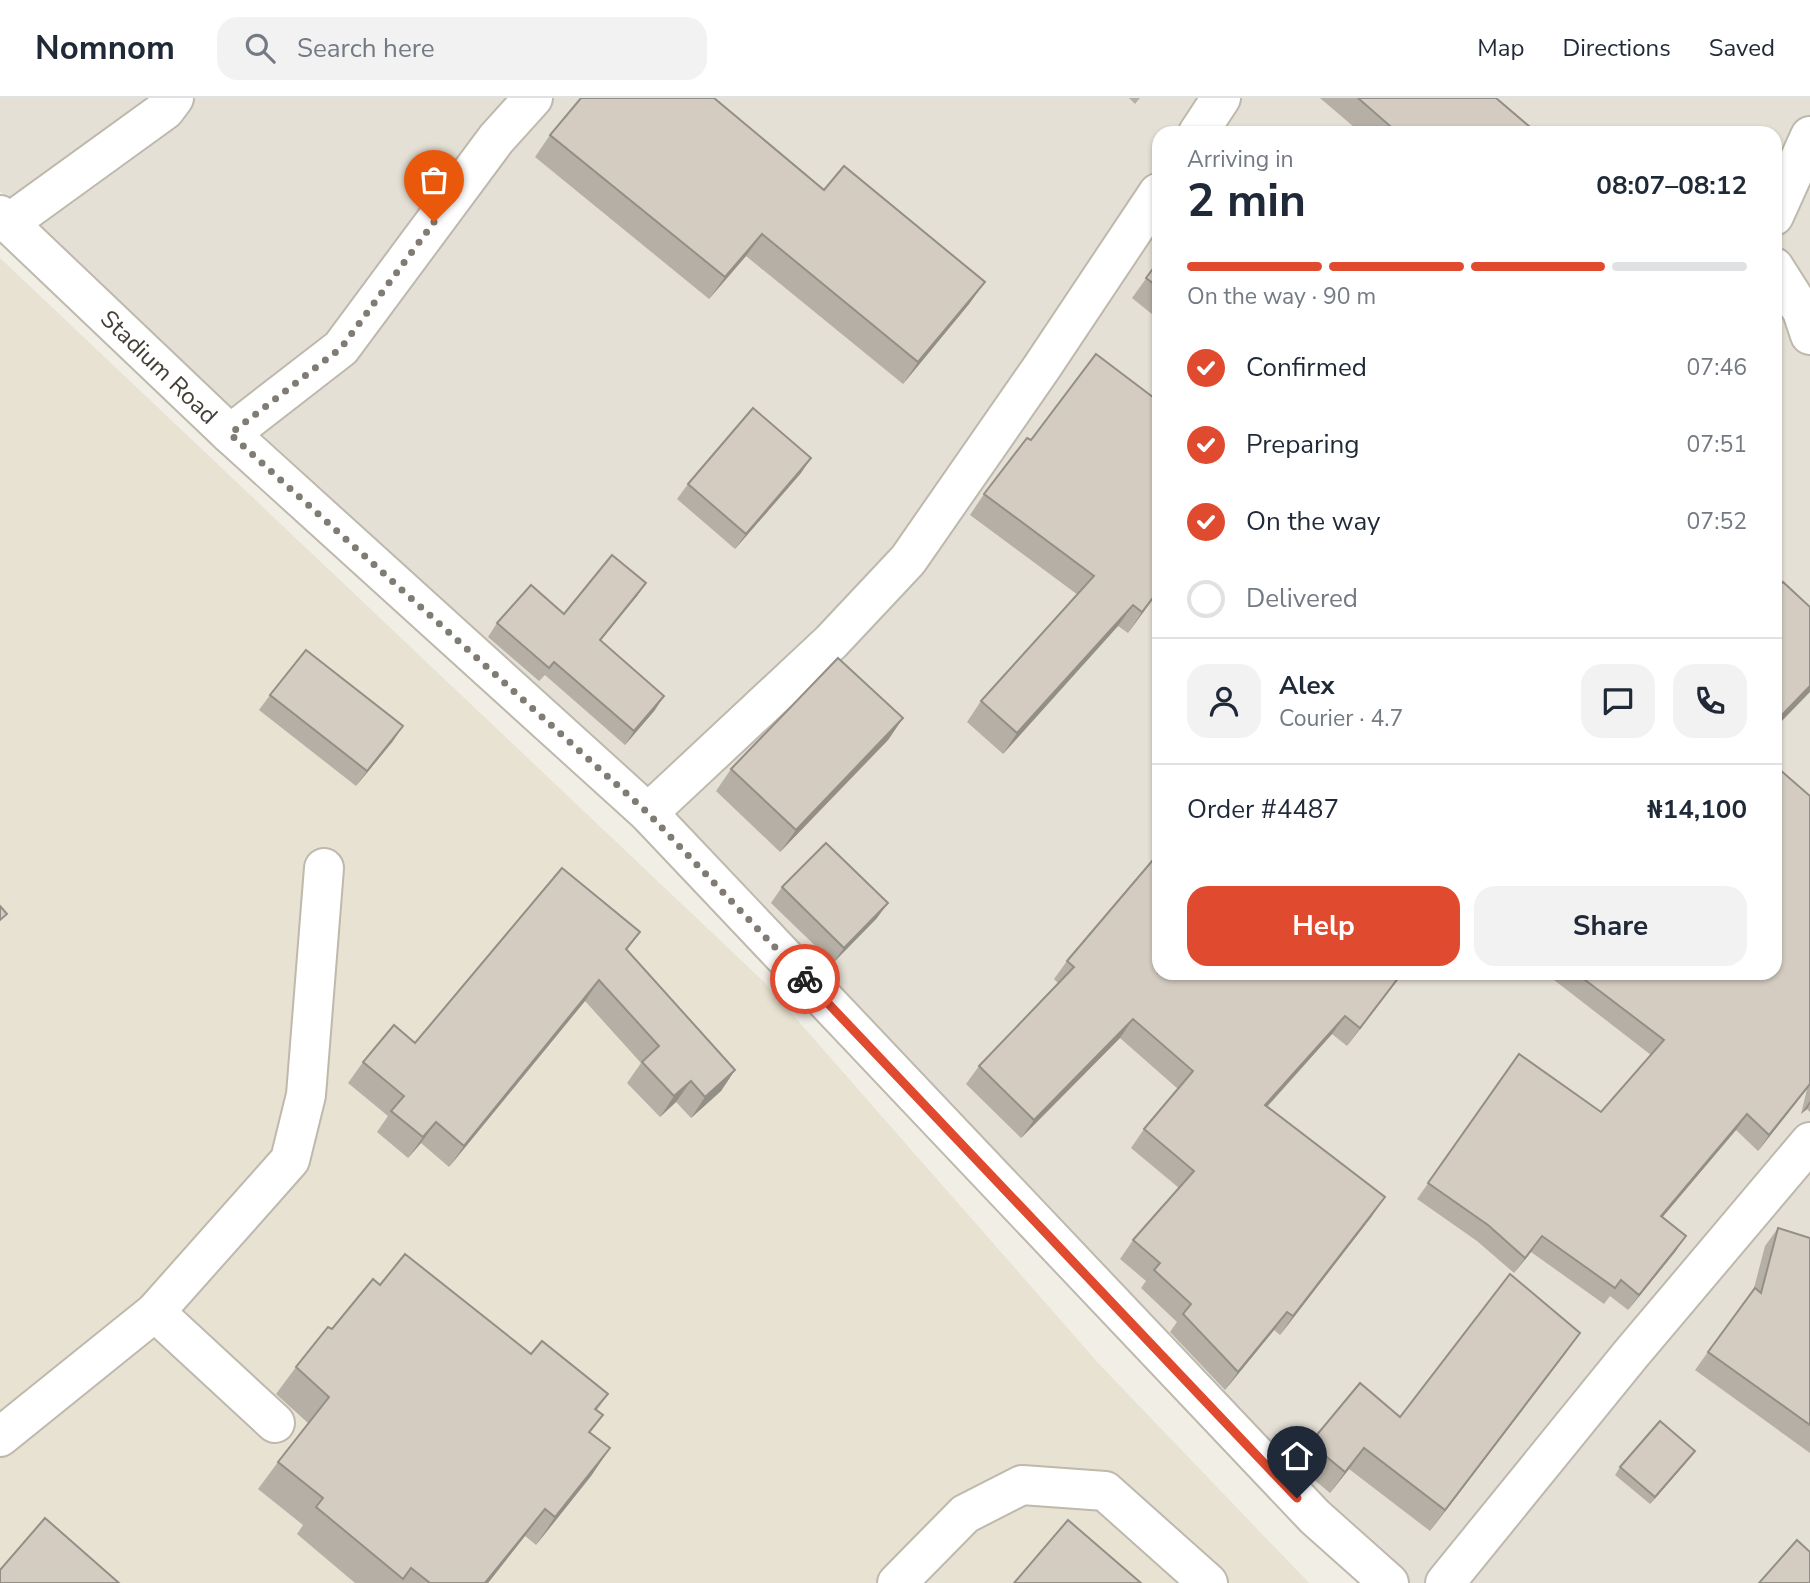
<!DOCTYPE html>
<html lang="en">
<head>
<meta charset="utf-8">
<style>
	:root { --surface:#fff; --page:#f2f2f3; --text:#1f2937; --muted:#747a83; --line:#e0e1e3; --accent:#e04a2e }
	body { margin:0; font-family:"Nunito Sans",sans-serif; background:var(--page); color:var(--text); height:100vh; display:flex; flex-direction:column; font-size:26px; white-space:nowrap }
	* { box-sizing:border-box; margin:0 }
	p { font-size:23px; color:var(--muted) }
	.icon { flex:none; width:38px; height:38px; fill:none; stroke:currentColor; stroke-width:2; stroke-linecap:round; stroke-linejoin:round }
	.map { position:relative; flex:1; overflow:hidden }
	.sheet { position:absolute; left:1152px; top:28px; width:630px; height:854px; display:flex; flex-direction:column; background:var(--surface); border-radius:21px; box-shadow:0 2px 5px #0004 }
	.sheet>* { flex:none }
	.pin { position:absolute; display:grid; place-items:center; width:60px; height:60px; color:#fff; margin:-72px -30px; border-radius:50% 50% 50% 0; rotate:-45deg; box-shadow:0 0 7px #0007 }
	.pin .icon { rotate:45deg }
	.courier { position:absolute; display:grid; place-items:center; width:70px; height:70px; margin:-35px; border:5px solid #e04a2e; border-radius:50%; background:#fff; color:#222; box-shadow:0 2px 9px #0007 }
	.summary em { font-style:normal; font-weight:700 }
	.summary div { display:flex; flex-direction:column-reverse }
	.summary { display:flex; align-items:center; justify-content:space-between; height:119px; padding:0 35px }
	h1 { font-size:46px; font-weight:700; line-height:52px }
	.bar { display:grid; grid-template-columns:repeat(4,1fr); gap:10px 7px; align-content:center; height:84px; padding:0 35px }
	.bar i { height:9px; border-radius:5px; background:var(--line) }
	.bar .current { background:var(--accent) }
	.bar p { grid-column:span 4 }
	.line { display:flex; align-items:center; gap:18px; padding:0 35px; border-top:2px solid var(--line) }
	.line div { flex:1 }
	.round { display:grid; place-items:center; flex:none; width:74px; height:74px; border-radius:21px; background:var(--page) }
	ol { padding:0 35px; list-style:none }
	li { display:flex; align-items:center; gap:21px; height:77px }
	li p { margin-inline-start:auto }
	li .icon { padding:7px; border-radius:50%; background:var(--accent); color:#fff; stroke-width:4 }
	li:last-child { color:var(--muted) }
	li i { width:38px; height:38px; border:4px solid var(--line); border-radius:50% }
	.cta { display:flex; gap:14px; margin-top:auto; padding:14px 35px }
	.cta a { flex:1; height:80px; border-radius:21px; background:var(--accent); color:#fff; font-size:28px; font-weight:700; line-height:80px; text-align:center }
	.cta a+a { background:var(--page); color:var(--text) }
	header { display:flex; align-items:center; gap:42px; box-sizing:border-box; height:98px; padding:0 35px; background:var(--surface); border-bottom:2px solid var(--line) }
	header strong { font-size:33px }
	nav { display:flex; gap:38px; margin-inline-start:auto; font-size:24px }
	.search { width:490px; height:63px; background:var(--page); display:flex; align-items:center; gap:18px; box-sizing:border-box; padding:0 24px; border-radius:21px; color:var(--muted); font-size:26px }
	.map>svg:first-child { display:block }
	.residential { fill:#e4e0d5; fill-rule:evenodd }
	.education { fill:#e8e2d2 }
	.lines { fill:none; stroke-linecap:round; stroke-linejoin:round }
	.minor-casing { stroke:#beb8ad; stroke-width:42 }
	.minor { stroke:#fff; stroke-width:38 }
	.wall { fill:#b6afa5 }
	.shaded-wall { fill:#948f86 }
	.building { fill:#d4ccc0; stroke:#948f86; stroke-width:2 }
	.done { stroke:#807c74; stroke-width:7; stroke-dasharray:0 12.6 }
	.route { stroke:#e04a2e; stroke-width:9 }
	.labels { text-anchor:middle; stroke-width:5; stroke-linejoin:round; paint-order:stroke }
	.street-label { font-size:24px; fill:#433e36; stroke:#fff }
</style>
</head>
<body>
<header>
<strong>Nomnom</strong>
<div class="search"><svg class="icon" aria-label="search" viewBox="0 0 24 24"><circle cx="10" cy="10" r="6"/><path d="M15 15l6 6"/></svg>Search here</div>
<nav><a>Map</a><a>Directions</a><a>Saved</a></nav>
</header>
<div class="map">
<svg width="1810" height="1485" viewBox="0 0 1810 1485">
	<rect width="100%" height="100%" fill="#f1eee6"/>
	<path class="residential" d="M 0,0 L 1810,0 L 1810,1485 L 1361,1485 L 1343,1469 L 263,342 L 0,93 ZM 1158,35 L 1774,35 L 1774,875 L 1158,875 Z"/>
	<path class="education" d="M 0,160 L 763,883 L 1100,1267 L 1309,1485 L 0,1485 Z"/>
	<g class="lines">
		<defs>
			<g id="minor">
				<path d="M 1198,35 L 1221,0"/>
				<path d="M 0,117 L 230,336 L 648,715 L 1315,1419 L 1389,1485"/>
				<path d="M 1774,118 L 1810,38"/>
				<path d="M 9,125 L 165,12 L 174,0"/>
				<path d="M 1774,169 L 1802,213 L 1810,237"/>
				<path d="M 230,336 L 341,250 L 496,41 L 533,0"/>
				<path d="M 648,715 L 831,544 L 908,462 L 1042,269 L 1158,95"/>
				<path d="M 155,1214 L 275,1325"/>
				<path d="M 0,1339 L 155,1214 L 290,1062 L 306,997 L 324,770"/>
				<path d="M 897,1485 L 965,1416 L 1022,1387 L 1105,1393 L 1208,1485"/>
				<path d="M 1445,1485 L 1631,1256 L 1810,1044"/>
			</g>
		</defs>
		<use href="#minor" class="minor-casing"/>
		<use href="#minor" class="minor"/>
	</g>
	<g class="wall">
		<path d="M 1129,0 L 1140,0 L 1135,6 Z"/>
		<path d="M 1320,0 L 1496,0 L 1537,35 L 1361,35 Z"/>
		<path d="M 550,37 L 824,92 L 985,184 L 969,206 L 903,286 L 746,158 L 709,201 L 535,59 Z"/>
		<path d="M 1158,164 L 1158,221 L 1132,200 Z"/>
		<path d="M 1158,303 L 1158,505 L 1153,501 L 1128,535 L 1118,528 L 1003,656 L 967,624 L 981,603 L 1078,497 L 970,417 L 984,396 L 1031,342 Z"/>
		<path d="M 801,375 L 735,451 L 677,401 L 688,386 Z"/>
		<path d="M 646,485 L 637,498 L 600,543 L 655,612 L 625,647 L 545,577 L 539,583 L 488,539 L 497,525 L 564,516 Z"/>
		<path d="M 270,597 L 393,643 L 356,688 L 259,612 Z"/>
		<path d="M 903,620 L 888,642 L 780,754 L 716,693 L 731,671 Z"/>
		<path d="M 1810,698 L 1810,1014 L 1807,1011 L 1801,1016 L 1807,991 L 1758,1053 L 1736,1032 L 1662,1119 L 1686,1138 L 1675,1154 L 1628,1212 L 1610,1198 L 1604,1206 L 1531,1154 L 1514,1175 L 1477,1143 L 1417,1101 L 1519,956 L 1601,1014 L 1651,957 L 1545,875 L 1774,875 Z"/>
		<path d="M 782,789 L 877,820 L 833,865 L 771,805 Z"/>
		<path d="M 640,834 L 627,852 L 735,972 L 721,993 L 691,1020 L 676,1004 L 660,1019 L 627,985 L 641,965 L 585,903 L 449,1069 L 421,1045 L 408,1060 L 377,1034 L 388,1018 L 348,985 L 363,964 L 415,945 Z"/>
		<path d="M 1067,863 L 1403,875 L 1347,948 L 1332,936 L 1267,1009 L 1372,1118 L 1280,1237 L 1274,1232 L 1225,1292 L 1170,1234 L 1177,1224 L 1141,1190 L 1146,1183 L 1120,1161 L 1133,1142 L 1179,1090 L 1131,1050 L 1144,1031 L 1178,991 L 1120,940 L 1021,1040 L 966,986 L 979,968 L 1058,885 L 1054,881 Z"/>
		<path d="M 1778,1130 L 1810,1140 L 1810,1355 L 1695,1272 L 1754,1190 L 1765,1148 Z"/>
		<path d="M 380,1187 L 531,1256 L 608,1296 L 597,1312 L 603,1317 L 590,1335 L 610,1350 L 591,1378 L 536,1447 L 525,1438 L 488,1485 L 355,1485 L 297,1436 L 303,1427 L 258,1391 L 278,1364 L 308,1325 L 276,1296 L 296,1269 L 332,1231 Z"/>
		<path d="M 1580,1235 L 1565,1256 L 1430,1433 L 1349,1371 L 1330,1395 L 1295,1366 L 1310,1345 L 1400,1319 Z"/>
		<path d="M 1689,1361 L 1650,1406 L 1615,1377 L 1620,1369 Z"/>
	</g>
	<g class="shaded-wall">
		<path d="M 762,136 L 746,158 L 709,201 L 725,179 Z"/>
		<path d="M 985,184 L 969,206 L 903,286 L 918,264 Z"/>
		<path d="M 811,360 L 801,375 L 735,451 L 746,436 Z"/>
		<path d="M 646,485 L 637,498 L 590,555 L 600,542 Z"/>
		<path d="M 1158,493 L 1158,494 L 1128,535 L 1142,514 Z"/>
		<path d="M 1133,507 L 1118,528 L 1003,656 L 1017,635 Z"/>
		<path d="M 1810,588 L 1810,594 L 1774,631 L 1774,625 Z"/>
		<path d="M 664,598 L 655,612 L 625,647 L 634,633 Z"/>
		<path d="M 903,620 L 888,642 L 780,754 L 796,732 Z"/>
		<path d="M 403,628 L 393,643 L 356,688 L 367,673 Z"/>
		<path d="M 888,805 L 877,820 L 833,865 L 844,850 Z"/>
		<path d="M 1402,875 L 1403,875 L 1347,948 L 1360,930 Z"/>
		<path d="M 599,882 L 585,903 L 449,1069 L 464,1048 Z"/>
		<path d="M 1345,918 L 1332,936 L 1252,1025 L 1265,1007 Z"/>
		<path d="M 1133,921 L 1120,940 L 1021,1040 L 1034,1022 Z"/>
		<path d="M 735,972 L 721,993 L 691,1020 L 705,999 Z"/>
		<path d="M 691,983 L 676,1004 L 660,1019 L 674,998 Z"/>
		<path d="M 1810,986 L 1810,987 L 1758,1053 L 1769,1037 Z"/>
		<path d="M 1810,1003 L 1810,1006 L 1807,1011 L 1801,1016 Z"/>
		<path d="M 1747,1016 L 1736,1032 L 1650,1134 L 1661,1118 Z"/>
		<path d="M 436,1024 L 421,1045 L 408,1060 L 423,1039 Z"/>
		<path d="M 1385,1099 L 1372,1118 L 1280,1237 L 1293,1218 Z"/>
		<path d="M 1542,1138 L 1531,1154 L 1514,1175 L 1525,1160 Z"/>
		<path d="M 1686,1138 L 1675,1154 L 1628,1212 L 1639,1197 Z"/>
		<path d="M 1287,1214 L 1274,1232 L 1225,1292 L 1238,1274 Z"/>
		<path d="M 1580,1235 L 1565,1256 L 1430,1433 L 1445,1412 Z"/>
		<path d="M 610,1350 L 591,1378 L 536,1447 L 555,1419 Z"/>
		<path d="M 1364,1350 L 1349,1371 L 1330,1395 L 1345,1374 Z"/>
		<path d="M 1695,1353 L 1689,1361 L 1650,1406 L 1655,1399 Z"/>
		<path d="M 545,1411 L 525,1438 L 488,1485 L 485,1485 Z"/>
	</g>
	<g class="building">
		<path d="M 581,0 L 714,0 L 824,92 L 844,68 L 985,184 L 918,264 L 762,136 L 725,179 L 550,37 Z"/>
		<path d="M 1358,0 L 1496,0 L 1537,35 L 1398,35 Z"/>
		<path d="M 1158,164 L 1158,189 L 1146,180 Z"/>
		<path d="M 1096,256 L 1158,303 L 1158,493 L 1142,514 L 1133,507 L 1017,635 L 981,603 L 1094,478 L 984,396 L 1027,340 L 1031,342 Z"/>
		<path d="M 753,310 L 811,360 L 746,436 L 688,386 Z"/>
		<path d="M 612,457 L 646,485 L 600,542 L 664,598 L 634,633 L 554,564 L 549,570 L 497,525 L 531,487 L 564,516 Z"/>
		<path d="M 1774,478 L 1782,485 L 1783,484 L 1810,509 L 1810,588 L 1774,625 Z"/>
		<path d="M 306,552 L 403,628 L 367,673 L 270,597 Z"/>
		<path d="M 838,560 L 903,620 L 796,732 L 731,671 Z"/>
		<path d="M 1779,671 L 1810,698 L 1810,986 L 1769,1037 L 1747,1016 L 1661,1118 L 1686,1138 L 1639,1197 L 1621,1182 L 1615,1190 L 1542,1138 L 1525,1160 L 1488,1127 L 1428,1085 L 1519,956 L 1601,1014 L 1664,942 L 1576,875 L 1774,875 L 1774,675 Z"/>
		<path d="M 826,745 L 888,805 L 844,850 L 782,789 Z"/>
		<path d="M 1158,756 L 1158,875 L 1402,875 L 1360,930 L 1345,918 L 1265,1007 L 1385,1099 L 1293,1218 L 1287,1214 L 1238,1274 L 1183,1216 L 1191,1206 L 1154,1172 L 1160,1165 L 1133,1142 L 1194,1073 L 1144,1031 L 1193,973 L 1133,921 L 1034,1022 L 979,968 L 1074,869 L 1067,863 Z"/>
		<path d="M 562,770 L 640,834 L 626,851 L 735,972 L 705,999 L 691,983 L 674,998 L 642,964 L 659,948 L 599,882 L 464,1048 L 436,1024 L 423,1039 L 391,1013 L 404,998 L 363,964 L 394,927 L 415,945 Z"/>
		<path d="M 0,808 L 7,816 L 0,822 Z"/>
		<path d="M 1778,1130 L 1810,1140 L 1810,1327 L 1708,1254 L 1755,1190 L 1761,1195 Z"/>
		<path d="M 405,1156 L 531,1256 L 542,1243 L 608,1296 L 595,1311 L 603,1317 L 589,1334 L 610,1350 L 555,1419 L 545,1411 L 485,1485 L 430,1485 L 411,1470 L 403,1481 L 316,1409 L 323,1400 L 278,1364 L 329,1299 L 296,1269 L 328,1229 L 332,1231 L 373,1181 L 380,1187 Z"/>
		<path d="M 1510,1176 L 1580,1235 L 1445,1412 L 1364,1350 L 1345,1374 L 1310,1345 L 1360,1285 L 1400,1319 Z"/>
		<path d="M 1660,1323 L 1695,1353 L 1655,1399 L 1620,1369 Z"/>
		<path d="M 45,1420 L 119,1485 L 0,1485 L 0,1472 Z"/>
		<path d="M 1068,1422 L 1141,1485 L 1014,1485 Z"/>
		<path d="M 1797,1442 L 1810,1454 L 1810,1485 L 1759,1485 Z"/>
	</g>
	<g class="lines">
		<path class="done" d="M 434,124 L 341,250 L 230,336 L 648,715 L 805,881"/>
		<path class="route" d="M 805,881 L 1297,1400"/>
	</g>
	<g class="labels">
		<g class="street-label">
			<text transform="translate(159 269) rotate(44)" y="8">Stadium Road</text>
		</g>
	</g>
</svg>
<div class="pin" style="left:434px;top:124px;background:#ea580c"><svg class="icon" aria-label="bag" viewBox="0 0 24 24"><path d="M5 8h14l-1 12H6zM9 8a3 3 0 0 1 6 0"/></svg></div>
<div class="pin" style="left:1297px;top:1400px;background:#1f2937"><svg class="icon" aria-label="home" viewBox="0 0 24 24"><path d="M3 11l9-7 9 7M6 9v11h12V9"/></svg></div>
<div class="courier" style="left:805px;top:881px"><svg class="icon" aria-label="bike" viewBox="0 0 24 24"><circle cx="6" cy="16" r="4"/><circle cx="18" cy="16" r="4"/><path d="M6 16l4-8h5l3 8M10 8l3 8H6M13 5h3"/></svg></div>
<section class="sheet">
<div class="summary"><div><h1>2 min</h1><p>Arriving in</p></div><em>08:07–08:12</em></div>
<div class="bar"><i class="current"></i><i class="current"></i><i class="current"></i><i></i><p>On the way · 90 m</p></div>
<ol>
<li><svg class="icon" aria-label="check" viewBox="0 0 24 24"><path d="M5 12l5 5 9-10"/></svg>Confirmed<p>07:46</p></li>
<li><svg class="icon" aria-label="check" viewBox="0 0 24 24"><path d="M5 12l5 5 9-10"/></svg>Preparing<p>07:51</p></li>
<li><svg class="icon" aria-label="check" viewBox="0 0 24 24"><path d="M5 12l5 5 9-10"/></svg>On the way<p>07:52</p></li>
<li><i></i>Delivered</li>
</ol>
<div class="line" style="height:126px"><a class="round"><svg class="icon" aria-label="person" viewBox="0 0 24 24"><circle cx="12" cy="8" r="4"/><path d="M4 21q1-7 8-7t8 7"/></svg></a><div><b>Alex</b><p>Courier · 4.7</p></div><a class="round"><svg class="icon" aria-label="chat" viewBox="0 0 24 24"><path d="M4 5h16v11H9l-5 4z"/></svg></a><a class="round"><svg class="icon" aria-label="phone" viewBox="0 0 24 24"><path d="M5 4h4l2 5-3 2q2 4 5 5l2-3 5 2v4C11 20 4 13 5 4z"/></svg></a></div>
<div class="line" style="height:91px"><div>Order #4487</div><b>₦14,100</b></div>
<div class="cta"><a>Help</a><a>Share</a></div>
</section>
</div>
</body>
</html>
